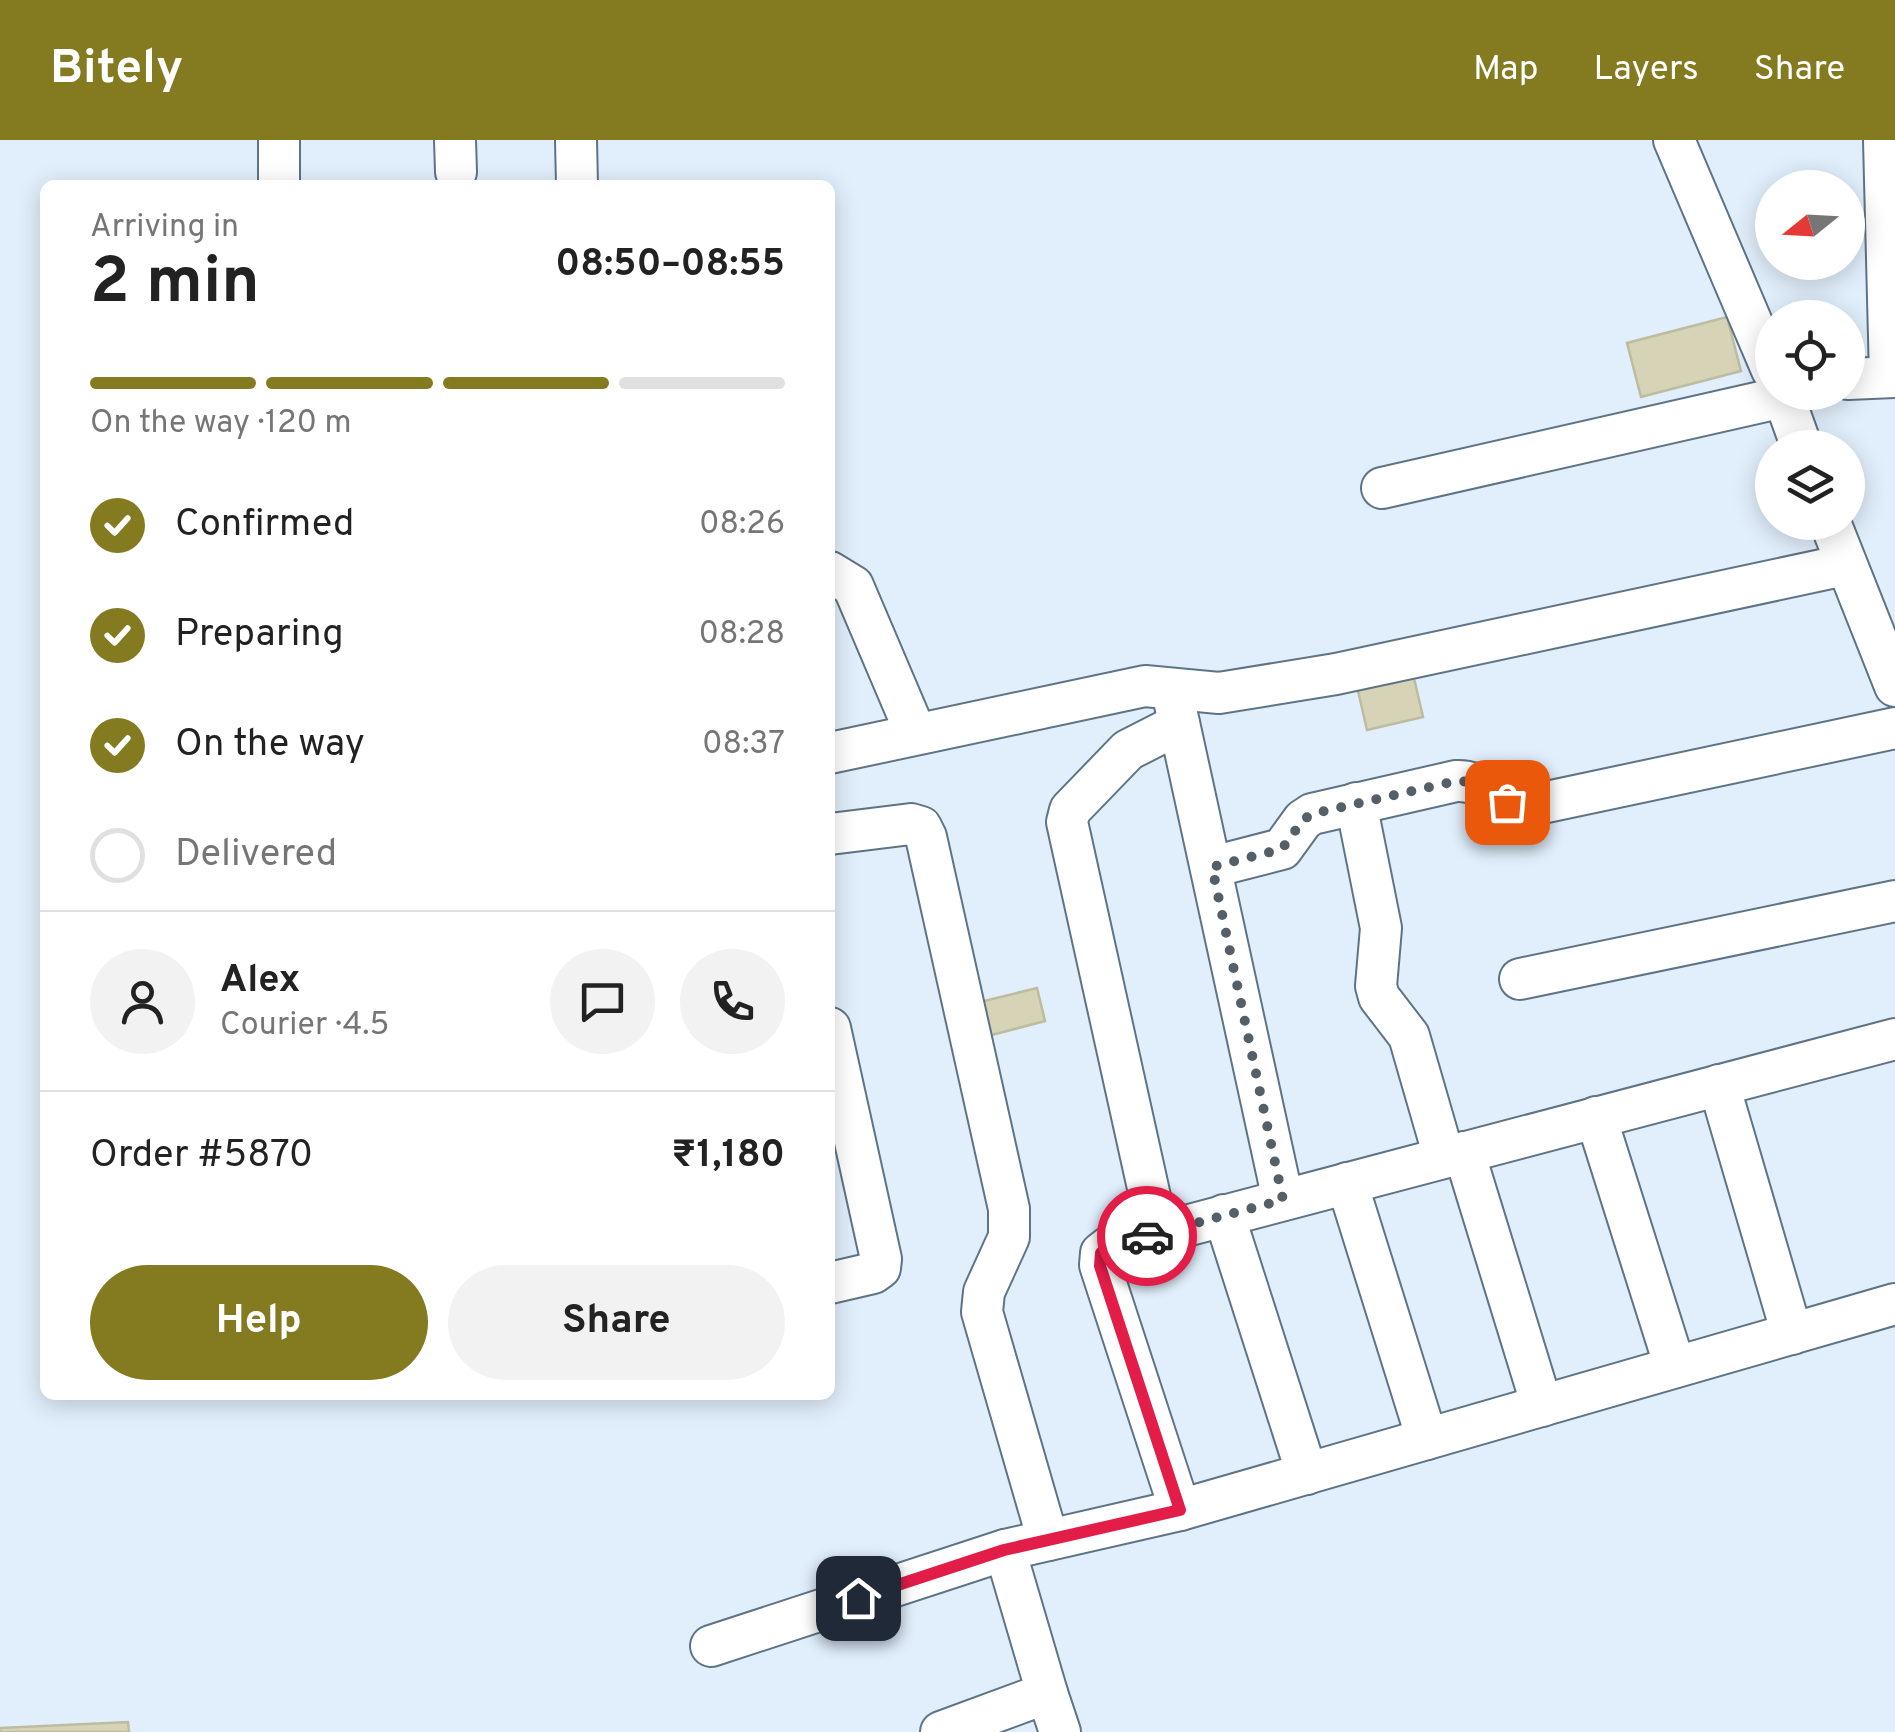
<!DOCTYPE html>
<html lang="en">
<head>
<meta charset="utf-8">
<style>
	:root { --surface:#fff; --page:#f2f2f2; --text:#222; --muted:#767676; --line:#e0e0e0; --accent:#847a20 }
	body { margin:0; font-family:Overpass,sans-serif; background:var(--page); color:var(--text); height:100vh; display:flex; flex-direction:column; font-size:38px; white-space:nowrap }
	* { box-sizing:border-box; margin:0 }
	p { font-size:32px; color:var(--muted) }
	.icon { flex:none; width:55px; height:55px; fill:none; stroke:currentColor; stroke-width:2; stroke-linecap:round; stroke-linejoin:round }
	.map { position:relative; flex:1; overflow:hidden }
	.drawer { position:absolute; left:40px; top:40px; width:795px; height:1220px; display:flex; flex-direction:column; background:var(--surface); border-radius:15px; box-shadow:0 5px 25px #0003 }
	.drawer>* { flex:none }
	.needle { width:65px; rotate:252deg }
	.tools { position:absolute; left:1755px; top:30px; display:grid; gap:20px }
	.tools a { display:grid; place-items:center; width:110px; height:110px; border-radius:50%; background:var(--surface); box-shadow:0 5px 25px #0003; font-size:50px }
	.pin { position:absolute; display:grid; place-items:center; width:85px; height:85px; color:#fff; margin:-42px; border-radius:20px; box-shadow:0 5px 15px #0006 }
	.courier { position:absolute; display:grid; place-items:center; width:100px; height:100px; margin:-50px; border:8px solid #e11d48; border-radius:50%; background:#fff; color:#222; box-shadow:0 2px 12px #0007 }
	.head em { font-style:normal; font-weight:700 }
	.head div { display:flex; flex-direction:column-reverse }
	.head { display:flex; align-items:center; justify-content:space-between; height:170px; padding:0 50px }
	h1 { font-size:65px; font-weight:700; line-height:75px }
	.bar { display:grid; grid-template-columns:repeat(4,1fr); gap:15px 10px; align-content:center; height:120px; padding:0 50px }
	.bar i { height:12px; border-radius:8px; background:var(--line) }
	.bar .active { background:var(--accent) }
	.bar p { grid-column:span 4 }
	.line { display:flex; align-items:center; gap:25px; padding:0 50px; border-top:2px solid var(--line) }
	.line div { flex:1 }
	.round { display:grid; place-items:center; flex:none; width:105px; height:105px; border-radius:52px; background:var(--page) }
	ol { padding:0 50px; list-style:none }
	li { display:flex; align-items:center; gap:30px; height:110px }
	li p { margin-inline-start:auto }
	li .icon { padding:10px; border-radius:50%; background:var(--accent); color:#fff; stroke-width:4 }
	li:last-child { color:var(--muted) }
	li i { width:55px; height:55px; border:5px solid var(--line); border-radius:50% }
	.action { display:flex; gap:20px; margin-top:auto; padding:20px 50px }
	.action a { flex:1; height:115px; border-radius:60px; background:var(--accent); color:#fff; font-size:40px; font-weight:700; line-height:115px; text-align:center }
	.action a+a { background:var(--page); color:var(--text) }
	header { display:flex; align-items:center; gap:60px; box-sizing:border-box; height:140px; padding:0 50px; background:var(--accent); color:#fff }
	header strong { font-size:48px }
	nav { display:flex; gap:55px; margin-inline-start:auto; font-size:35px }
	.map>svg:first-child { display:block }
	.building { fill:#d6d3b7; stroke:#bebca0; stroke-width:2.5 }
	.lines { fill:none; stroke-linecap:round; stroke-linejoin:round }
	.minor-casing { stroke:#5e7486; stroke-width:44 }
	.minor { stroke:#fff; stroke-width:40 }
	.done { stroke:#555f68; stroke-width:10; stroke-dasharray:0 18 }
	.route { stroke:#e11d48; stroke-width:12 }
</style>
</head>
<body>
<header>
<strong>Bitely</strong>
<nav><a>Map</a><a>Layers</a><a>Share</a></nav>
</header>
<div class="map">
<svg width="1895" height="1592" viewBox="0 0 1895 1592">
	<rect width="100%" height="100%" fill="#e1effc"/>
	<g class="building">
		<path d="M 1727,177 L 1741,231 L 1641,257 L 1627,203 Z"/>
		<path d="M 1411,525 L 1423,577 L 1367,590 L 1355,538 Z"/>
		<path d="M 1037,848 L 1045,881 L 988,896 L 980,862 Z"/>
		<path d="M 128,1582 L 129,1592 L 0,1592 L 0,1588 Z"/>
	</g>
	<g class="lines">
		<defs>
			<g id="minor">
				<path d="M 279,0 L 279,45"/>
				<path d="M 455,0 L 456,32"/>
				<path d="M 576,0 L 577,45"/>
				<path d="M 1674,0 L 1772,230"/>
				<path d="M 1884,0 L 1890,237"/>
				<path d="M 1848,239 L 1895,237"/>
				<path d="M 1782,252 L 1802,308"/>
				<path d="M 1382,348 L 1783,257"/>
				<path d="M 1830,382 L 1895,546"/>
				<path d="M 830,432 L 853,446 L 916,594"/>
				<path d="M 1174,560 L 1283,1060"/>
				<path d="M 830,613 L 1145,546 L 1219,553 L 1336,534 L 1845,425"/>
				<path d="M 1356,663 L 1381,788 L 1376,846 L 1379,857 L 1409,896 L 1444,1017"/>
				<path d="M 830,694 L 911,684 L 921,687 L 926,697 L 1009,1069 L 1009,1097 L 984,1152 L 982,1172 L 1048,1400"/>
				<path d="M 1212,727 L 1282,709 L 1303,680 L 1312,674 L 1456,641 C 1484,639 1501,666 1528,666 L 1895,588"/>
				<path d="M 1520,839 L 1895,761"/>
				<path d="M 830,888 L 881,1119 L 880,1128 L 873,1133 L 830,1143"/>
				<path d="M 1719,945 L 1792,1194"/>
				<path d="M 1596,977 L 1675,1227"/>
				<path d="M 1464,1012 L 1542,1266"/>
				<path d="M 1347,1043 L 1427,1299"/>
				<path d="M 1224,1075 L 1307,1334"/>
				<path d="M 1158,1093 L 1067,682 L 1070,670 L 1128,610 L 1179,584"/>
				<path d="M 1180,1370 L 1100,1125 L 1101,1113 L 1110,1106 L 1895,899"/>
				<path d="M 711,1506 L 1005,1410"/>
				<path d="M 1047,1553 L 1060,1592"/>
				<path d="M 941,1592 L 1047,1553 L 1005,1410 L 1180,1370 L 1895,1164"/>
			</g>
		</defs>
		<use href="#minor" class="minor-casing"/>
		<use href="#minor" class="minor"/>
	</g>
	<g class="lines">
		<path class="done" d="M 1147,1096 L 1283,1060 L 1212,727 L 1282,709 L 1303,680 L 1312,674 L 1456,641 L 1474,642 L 1507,662"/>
		<path class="route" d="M 858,1458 L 1004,1410 L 1180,1370 L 1100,1126 L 1101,1113 L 1110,1106 L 1147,1096"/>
	</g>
</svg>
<div class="tools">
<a><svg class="needle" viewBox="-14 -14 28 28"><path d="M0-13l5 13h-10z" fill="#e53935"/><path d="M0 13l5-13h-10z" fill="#767676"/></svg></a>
<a><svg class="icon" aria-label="locate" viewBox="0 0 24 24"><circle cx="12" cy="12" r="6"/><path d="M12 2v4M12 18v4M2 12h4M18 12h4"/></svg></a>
<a><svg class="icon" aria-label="layers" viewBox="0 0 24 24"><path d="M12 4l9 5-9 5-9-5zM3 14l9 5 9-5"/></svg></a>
</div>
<div class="pin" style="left:1507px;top:662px;background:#ea580c"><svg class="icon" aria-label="bag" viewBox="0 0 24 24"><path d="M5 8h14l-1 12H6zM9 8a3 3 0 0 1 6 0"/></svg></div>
<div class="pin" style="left:858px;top:1458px;background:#1f2937"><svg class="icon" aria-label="home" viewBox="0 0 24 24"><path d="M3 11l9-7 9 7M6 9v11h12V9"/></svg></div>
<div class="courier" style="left:1147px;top:1096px"><svg class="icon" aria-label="car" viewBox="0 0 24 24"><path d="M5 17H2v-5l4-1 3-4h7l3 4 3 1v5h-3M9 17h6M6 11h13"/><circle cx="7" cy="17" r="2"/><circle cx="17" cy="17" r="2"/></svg></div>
<section class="drawer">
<div class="head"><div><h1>2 min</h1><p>Arriving in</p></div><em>08:50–08:55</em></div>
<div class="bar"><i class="active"></i><i class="active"></i><i class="active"></i><i></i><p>On the way · 120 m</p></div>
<ol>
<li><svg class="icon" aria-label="check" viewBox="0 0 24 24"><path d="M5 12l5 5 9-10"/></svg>Confirmed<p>08:26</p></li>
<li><svg class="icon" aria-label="check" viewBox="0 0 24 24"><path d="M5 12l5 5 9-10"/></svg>Preparing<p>08:28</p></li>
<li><svg class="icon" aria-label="check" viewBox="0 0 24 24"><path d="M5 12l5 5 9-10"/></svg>On the way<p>08:37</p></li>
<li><i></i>Delivered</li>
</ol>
<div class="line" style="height:180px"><a class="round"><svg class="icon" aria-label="person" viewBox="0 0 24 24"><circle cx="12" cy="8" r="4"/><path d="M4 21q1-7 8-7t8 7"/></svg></a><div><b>Alex</b><p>Courier · 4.5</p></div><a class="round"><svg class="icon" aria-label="chat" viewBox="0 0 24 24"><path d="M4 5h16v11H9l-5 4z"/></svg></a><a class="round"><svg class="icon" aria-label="phone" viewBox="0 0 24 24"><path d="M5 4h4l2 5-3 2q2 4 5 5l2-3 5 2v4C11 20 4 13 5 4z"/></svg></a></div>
<div class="line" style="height:130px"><div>Order #5870</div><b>₹1,180</b></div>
<div class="action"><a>Help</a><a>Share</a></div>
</section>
</div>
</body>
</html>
